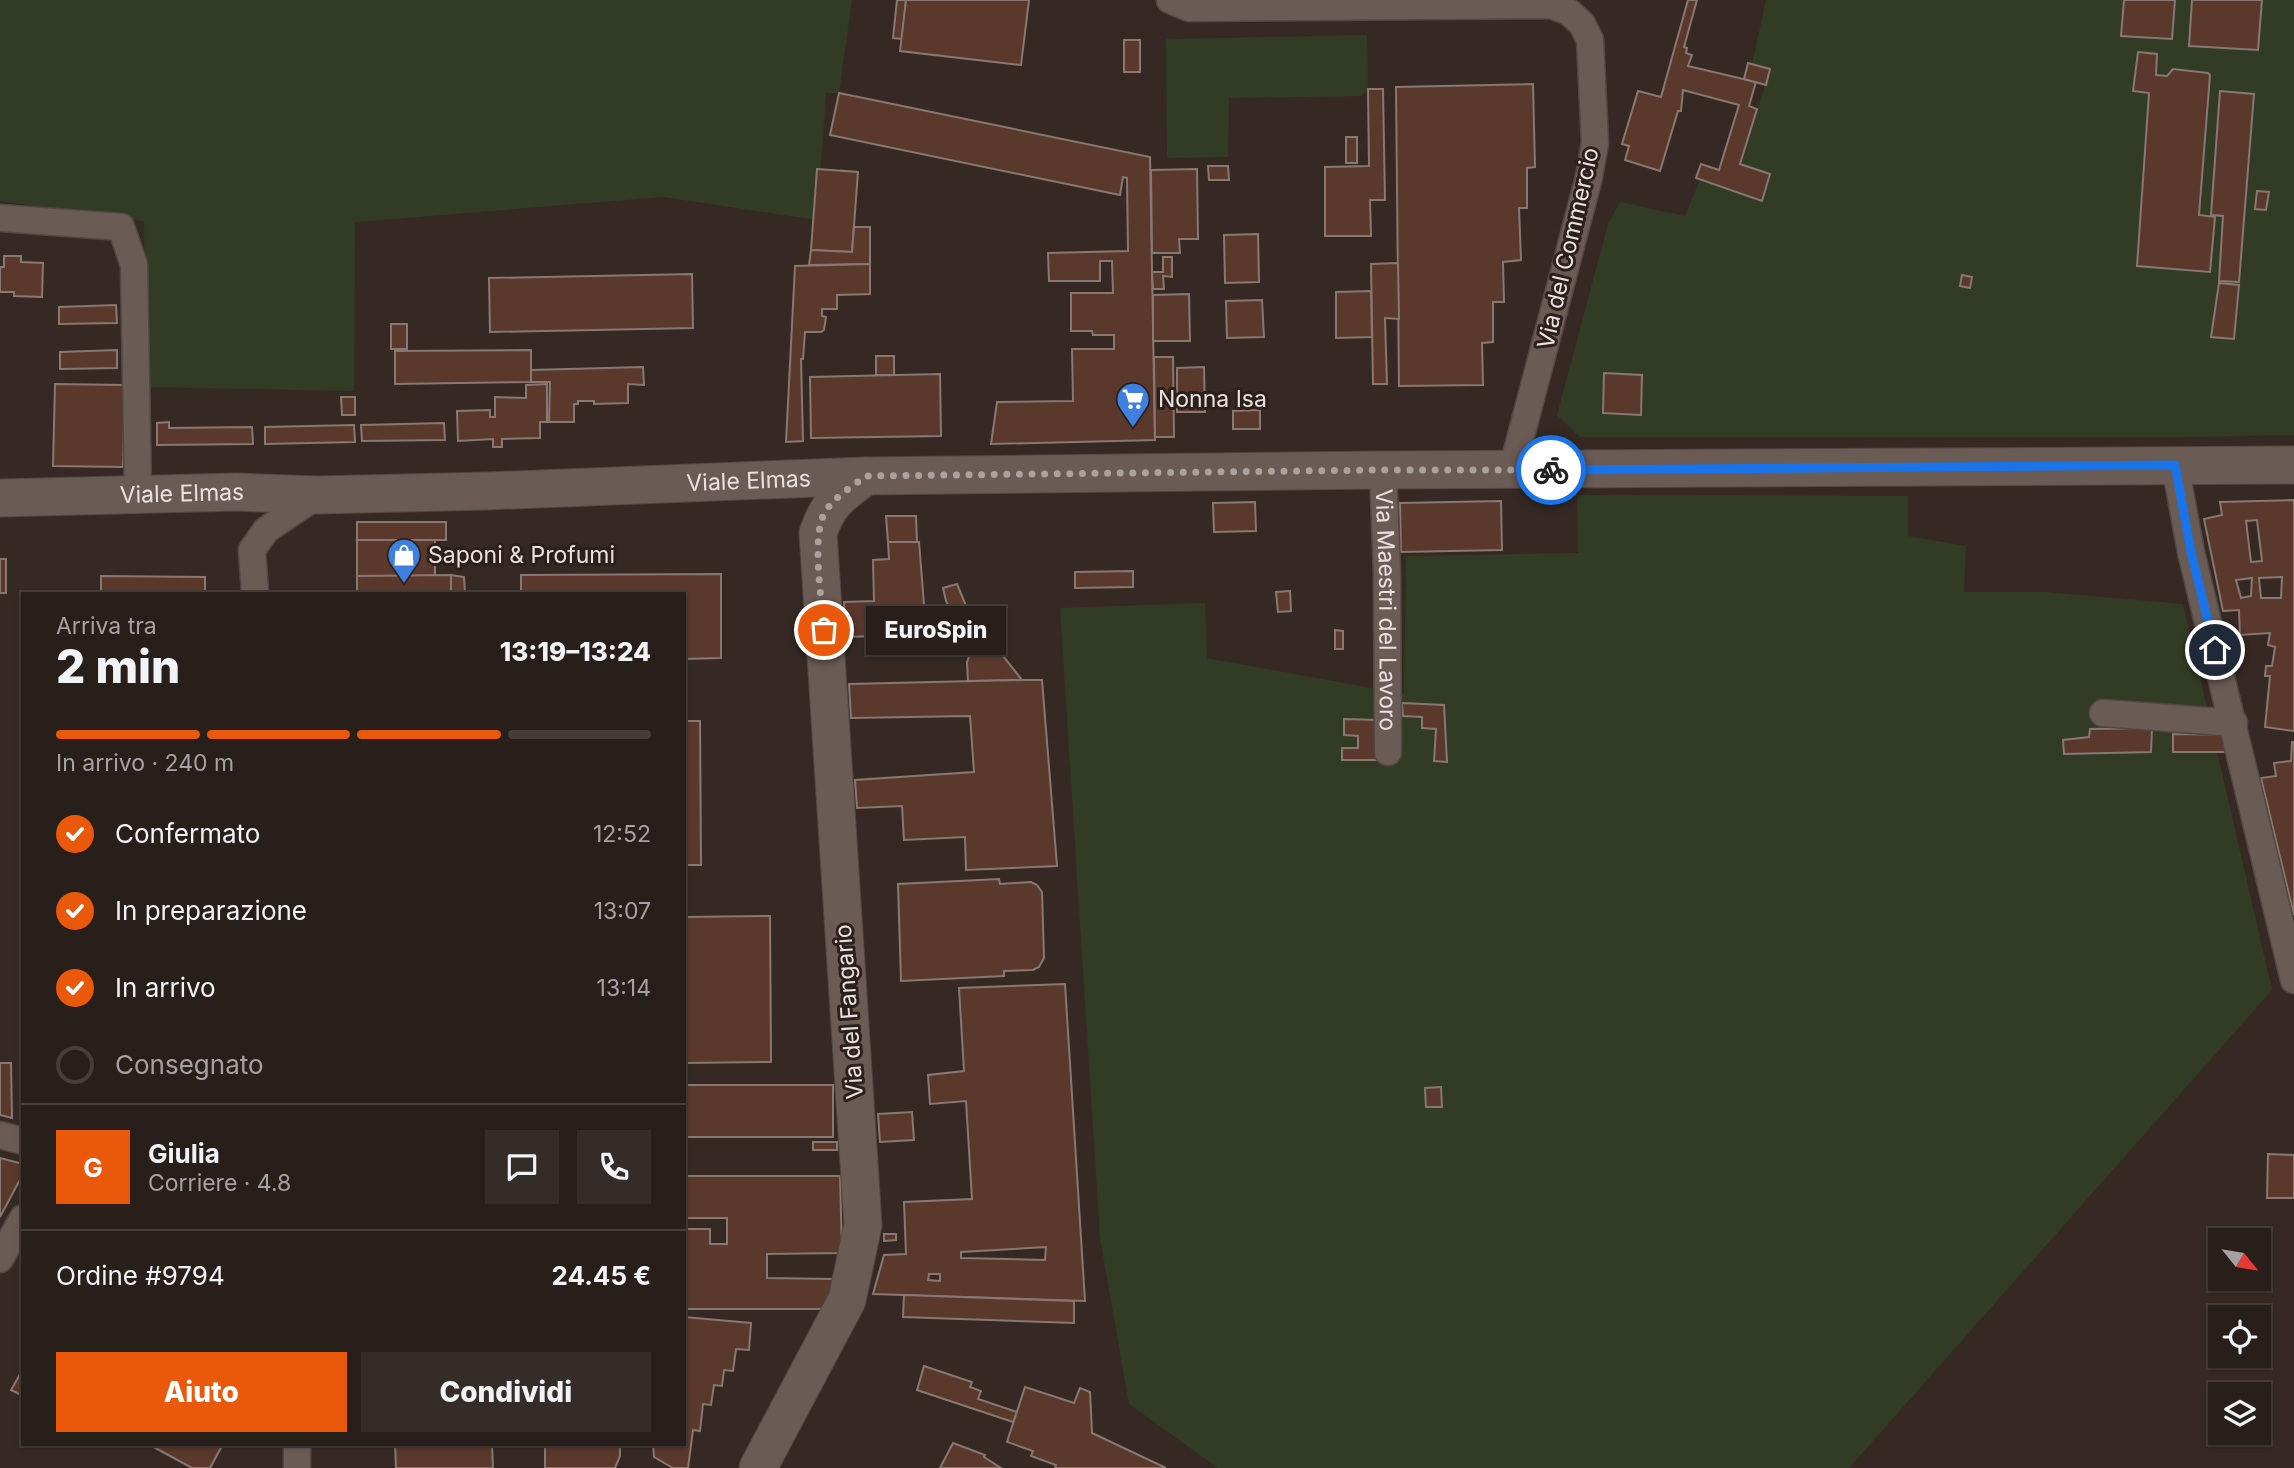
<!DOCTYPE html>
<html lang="it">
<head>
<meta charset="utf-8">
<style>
	:root { --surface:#281f1b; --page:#342c28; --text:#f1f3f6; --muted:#a5a2a3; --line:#443d3a; --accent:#ea580c }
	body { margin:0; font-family:Inter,sans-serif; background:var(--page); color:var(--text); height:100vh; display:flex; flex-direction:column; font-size:26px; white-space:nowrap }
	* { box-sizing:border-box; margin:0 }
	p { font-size:23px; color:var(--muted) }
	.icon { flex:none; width:38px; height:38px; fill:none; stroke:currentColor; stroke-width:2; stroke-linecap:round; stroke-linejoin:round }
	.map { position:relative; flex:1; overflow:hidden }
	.drawer { position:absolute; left:21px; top:592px; width:665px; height:854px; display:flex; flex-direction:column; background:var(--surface); border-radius:0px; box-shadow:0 2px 5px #0004,0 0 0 2px var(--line) }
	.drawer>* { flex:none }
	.needle { width:46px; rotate:120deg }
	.controls { position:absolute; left:2208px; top:1228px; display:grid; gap:14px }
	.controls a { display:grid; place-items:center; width:63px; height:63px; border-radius:0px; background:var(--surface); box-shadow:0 2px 5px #0004,0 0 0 2px var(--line); font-size:35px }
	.pin { position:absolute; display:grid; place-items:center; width:60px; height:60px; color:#fff; margin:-30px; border:4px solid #fff; border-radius:50%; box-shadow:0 2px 7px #0007 }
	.courier { position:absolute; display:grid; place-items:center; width:70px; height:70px; margin:-35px; border:5px solid #1a73e8; border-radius:50%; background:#fff; color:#222; box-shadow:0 2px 9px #0007 }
	.bubble { position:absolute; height:49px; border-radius:0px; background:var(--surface); box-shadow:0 2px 5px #0004,0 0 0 2px var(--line); font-size:23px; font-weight:800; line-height:49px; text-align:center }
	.summary em { font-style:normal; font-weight:800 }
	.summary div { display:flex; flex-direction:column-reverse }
	.summary { display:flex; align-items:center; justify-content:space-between; height:119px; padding:0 35px }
	h1 { font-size:46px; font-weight:800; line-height:52px }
	.bar { display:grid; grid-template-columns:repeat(4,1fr); gap:10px 7px; align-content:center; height:84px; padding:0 35px }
	.bar i { height:9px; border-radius:5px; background:var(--line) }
	.bar .selected { background:var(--accent) }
	.bar p { grid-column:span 4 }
	.line { display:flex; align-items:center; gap:18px; padding:0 35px; border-top:2px solid var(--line) }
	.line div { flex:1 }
	.round { display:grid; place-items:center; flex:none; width:74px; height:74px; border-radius:0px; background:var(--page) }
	ol { padding:0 35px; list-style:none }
	li { display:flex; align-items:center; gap:21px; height:77px }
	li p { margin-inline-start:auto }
	li .icon { padding:7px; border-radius:50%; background:var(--accent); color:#fff; stroke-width:4 }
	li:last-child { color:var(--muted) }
	li i { width:38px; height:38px; border:4px solid var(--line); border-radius:50% }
	.primary-button { display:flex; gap:14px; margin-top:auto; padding:14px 35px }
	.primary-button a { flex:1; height:80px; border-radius:0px; background:var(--accent); color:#fff; font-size:28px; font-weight:800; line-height:80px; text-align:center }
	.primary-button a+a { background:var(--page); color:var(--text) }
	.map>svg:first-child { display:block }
	.green { fill:#323c25 }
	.building { fill:#5a382b; stroke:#877872; stroke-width:2; fill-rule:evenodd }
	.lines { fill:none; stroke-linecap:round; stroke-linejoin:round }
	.minor-casing { stroke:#524843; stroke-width:29 }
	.secondary-casing { stroke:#524843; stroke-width:39 }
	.minor { stroke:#6a5b55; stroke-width:26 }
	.secondary { stroke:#6a5b55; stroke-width:37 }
	.done { stroke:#aba19d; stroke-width:7; stroke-dasharray:0 12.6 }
	.route { stroke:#1a73e8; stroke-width:9 }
	.labels { text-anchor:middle; stroke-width:6; stroke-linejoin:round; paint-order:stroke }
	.street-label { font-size:23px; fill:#eae1de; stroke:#2c201b }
	.poi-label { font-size:23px; fill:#eae1de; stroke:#2c201b; text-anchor:start }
</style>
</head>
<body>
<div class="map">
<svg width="2294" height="1468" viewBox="0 0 2294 1468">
	<rect width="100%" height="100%" fill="#362924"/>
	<g class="green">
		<path d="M 0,0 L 852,0 L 839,93 L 826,93 L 817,220 L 663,197 L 355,222 L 354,391 L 145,387 L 144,221 L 0,201 Z"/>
		<path d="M 1766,0 L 2294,0 L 2294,435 L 2187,437 L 1580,437 L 1557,415 L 1608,224 L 1620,202 L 1685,216 L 1700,180 L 1762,200 L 1770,174 L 1740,164 L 1770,70 L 1752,65 Z"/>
		<path d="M 1367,35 L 1368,89 L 1362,96 L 1229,98 L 1228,157 L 1167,158 L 1166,39 Z"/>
		<path d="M 1577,495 L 1908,496 L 1908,536 L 1966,546 L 1964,592 L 2044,592 L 2183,604 L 2272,990 L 1849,1468 L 1218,1468 L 1129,1404 L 1100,1238 L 1060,608 L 1205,603 L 1207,658 L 1404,694 L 1406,556 L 1578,553 Z"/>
	</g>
	<g class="building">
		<path d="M 897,0 L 906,0 L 902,39 L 893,38 Z"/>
		<path d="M 906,0 L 1029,0 L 1021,65 L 900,51 Z"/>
		<path d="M 1688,0 L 1697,0 L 1684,47 L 1687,48 L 1686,53 L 1692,55 L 1688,66 L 1756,82 L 1749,106 L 1757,109 L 1740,164 L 1770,174 L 1762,201 L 1696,178 L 1701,164 L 1719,170 L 1739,105 L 1683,90 L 1681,111 L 1678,111 L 1660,171 L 1625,160 L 1629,146 L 1622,144 L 1638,91 L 1661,97 Z"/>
		<path d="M 2124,0 L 2175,0 L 2172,39 L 2121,36 Z"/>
		<path d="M 2192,0 L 2262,0 L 2258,50 L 2189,46 Z"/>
		<rect x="1124" y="40" width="16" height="32"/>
		<path d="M 2138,52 L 2157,54 L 2156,75 L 2167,76 L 2173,69 L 2208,73 L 2210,75 L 2199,215 L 2215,217 L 2210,272 L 2137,266 L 2149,93 L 2133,91 Z"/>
		<path d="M 1748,63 L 1770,69 L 1766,85 L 1744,79 Z"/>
		<path d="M 1533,84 L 1535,167 L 1527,168 L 1527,208 L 1519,208 L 1521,260 L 1503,262 L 1504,302 L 1493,302 L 1493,342 L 1482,343 L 1483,385 L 1399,386 L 1396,87 Z"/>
		<path d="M 1368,89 L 1383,89 L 1385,200 L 1370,200 L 1371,236 L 1325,236 L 1325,167 L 1369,166 Z"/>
		<path d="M 2220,91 L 2254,94 L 2239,282 L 2219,281 L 2223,216 L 2211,215 Z"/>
		<path d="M 839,93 L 1150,157 L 1155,440 L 991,444 L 997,402 L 1073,401 L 1072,349 L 1114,349 L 1114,335 L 1093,335 L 1092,331 L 1071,331 L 1071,293 L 1113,293 L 1112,261 L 1100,261 L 1100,281 L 1049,281 L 1048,253 L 1128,251 L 1127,178 L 1123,177 L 1120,195 L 830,135 Z"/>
		<rect x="1346" y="137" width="11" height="26"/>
		<path d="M 1208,166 L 1228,166 L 1229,180 L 1209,180 Z"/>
		<path d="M 817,169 L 858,172 L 852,252 L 811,250 Z"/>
		<path d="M 1197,169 L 1198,239 L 1179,239 L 1180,253 L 1152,253 L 1151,170 Z"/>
		<path d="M 2257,191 L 2269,192 L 2266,210 L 2255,209 Z"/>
		<path d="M 854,227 L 870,227 L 870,264 L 809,265 L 811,250 L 852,252 Z"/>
		<path d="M 1258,234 L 1259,282 L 1225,283 L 1224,235 Z"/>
		<path d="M 4,256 L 21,256 L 21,262 L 43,263 L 42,297 L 14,296 L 14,292 L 0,292 L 0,267 L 4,267 Z"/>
		<path d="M 1163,257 L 1172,257 L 1172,277 L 1163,276 L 1164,289 L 1153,289 L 1152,272 L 1163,272 Z"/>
		<path d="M 1398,263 L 1399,319 L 1385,318 L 1387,384 L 1373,384 L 1371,264 Z"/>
		<path d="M 870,264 L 870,294 L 837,295 L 837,309 L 822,309 L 822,316 L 826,317 L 824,330 L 821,332 L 805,332 L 803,359 L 801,359 L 803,441 L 786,442 L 795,266 Z"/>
		<path d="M 692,274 L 693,328 L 490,332 L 489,278 Z"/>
		<path d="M 1962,275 L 1972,277 L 1970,288 L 1960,286 Z"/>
		<path d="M 2219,283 L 2239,285 L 2234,339 L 2211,337 Z"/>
		<path d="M 1371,291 L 1372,337 L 1336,338 L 1336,292 Z"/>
		<path d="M 1189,294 L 1190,341 L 1153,341 L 1153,295 Z"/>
		<path d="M 1262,300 L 1264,337 L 1227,338 L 1226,301 Z"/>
		<path d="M 116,305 L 117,323 L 59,324 L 59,307 Z"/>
		<rect x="391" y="324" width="16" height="25"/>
		<path d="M 117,350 L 117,368 L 60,369 L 60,352 Z"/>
		<path d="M 531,350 L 531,382 L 395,384 L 395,351 Z"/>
		<rect x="876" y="356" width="18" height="19"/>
		<path d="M 1154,357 L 1173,357 L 1174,437 L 1155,437 Z"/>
		<path d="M 643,367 L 644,385 L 628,384 L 628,403 L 594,404 L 594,401 L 578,401 L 578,404 L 574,404 L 574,422 L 549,422 L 550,382 L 531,382 L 531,370 Z"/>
		<path d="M 1204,367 L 1205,412 L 1177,412 L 1177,368 Z"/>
		<path d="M 1604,373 L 1642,375 L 1641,415 L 1603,413 Z"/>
		<path d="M 940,374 L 941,436 L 811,438 L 810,377 Z"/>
		<path d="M 55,384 L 125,385 L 123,467 L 53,466 Z"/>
		<path d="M 547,384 L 547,422 L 540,422 L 540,438 L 502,439 L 502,447 L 493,447 L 493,439 L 458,441 L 457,411 L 490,410 L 490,417 L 495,417 L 495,397 L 526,398 L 526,385 Z"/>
		<path d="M 341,397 L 355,397 L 355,415 L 342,415 Z"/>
		<path d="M 1260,410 L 1260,429 L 1233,429 L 1233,411 Z"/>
		<path d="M 169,422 L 169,428 L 252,427 L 253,444 L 157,445 L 157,423 Z"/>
		<path d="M 444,423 L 445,440 L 362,441 L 361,425 Z"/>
		<path d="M 354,425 L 355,442 L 265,444 L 265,427 Z"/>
		<path d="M 2294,500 L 2294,731 L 2265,727 L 2270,676 L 2265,676 L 2266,666 L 2272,666 L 2275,647 L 2268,645 L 2270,633 L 2240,635 L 2239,610 L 2223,611 L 2204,519 L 2222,515 L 2220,502 ZM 2257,520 L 2262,561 L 2251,562 L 2246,521 ZM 2282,577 L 2281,598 L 2261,598 L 2259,578 ZM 2252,578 L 2251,596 L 2241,598 L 2236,580 Z"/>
		<path d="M 1501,501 L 1502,550 L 1401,552 L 1400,503 Z"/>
		<path d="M 1255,502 L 1256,531 L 1214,532 L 1213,503 Z"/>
		<path d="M 886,516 L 916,516 L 917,542 L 888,542 Z"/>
		<rect x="357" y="522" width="89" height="18"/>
		<rect x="357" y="540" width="78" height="36"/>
		<path d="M 888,542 L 919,542 L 925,617 L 910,617 L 911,635 L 846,637 L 844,602 L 874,601 L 873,560 L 889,559 Z"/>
		<rect x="0" y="559" width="6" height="34"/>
		<path d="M 1133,571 L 1133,587 L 1075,588 L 1075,572 Z"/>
		<path d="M 721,574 L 721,658 L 684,659 L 684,593 L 521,593 L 521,575 Z"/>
		<path d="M 451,575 L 464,577 L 465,593 L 451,593 Z"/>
		<path d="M 451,575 L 451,593 L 357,593 L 357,576 Z"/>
		<path d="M 101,576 L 205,577 L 205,593 L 101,593 Z"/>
		<path d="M 957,584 L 969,613 L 1022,680 L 968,681 L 967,662 L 974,644 L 955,620 L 946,601 L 943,588 Z"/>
		<path d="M 1290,591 L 1291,611 L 1278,612 L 1276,592 Z"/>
		<path d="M 1335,630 L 1343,631 L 1343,649 L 1335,649 Z"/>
		<path d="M 1022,680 L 1042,680 L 1057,866 L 966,870 L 965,837 L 904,840 L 902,806 L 857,808 L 855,780 L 974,772 L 970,716 L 851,718 L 849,684 Z"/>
		<path d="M 1402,703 L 1444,705 L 1447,762 L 1434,761 L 1436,729 L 1422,728 L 1422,717 L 1403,716 Z"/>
		<path d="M 1344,719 L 1377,720 L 1377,760 L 1342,760 L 1342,748 L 1358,748 L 1358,736 L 1344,735 Z"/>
		<path d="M 684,721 L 700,721 L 701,865 L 684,865 Z"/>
		<path d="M 2152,728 L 2151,752 L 2064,754 L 2063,740 L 2089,737 L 2090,729 Z"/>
		<path d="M 2173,734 L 2232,735 L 2233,752 L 2173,752 Z"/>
		<path d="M 2292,742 L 2294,742 L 2294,915 L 2261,778 L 2276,776 L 2274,763 L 2291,761 Z"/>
		<path d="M 999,879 L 1000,884 L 1031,882 L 1037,885 L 1042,892 L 1044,958 L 1039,967 L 1033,970 L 1004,971 L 1004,976 L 901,981 L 898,884 Z"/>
		<path d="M 770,916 L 771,1062 L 684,1063 L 684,917 Z"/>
		<path d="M 1065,984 L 1085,1301 L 873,1294 L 884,1255 L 906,1254 L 904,1202 L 972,1199 L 966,1101 L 930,1104 L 928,1075 L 964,1071 L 959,988 ZM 1046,1247 L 1045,1260 L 961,1258 L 961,1252 ZM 929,1274 L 940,1274 L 940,1281 L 928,1280 Z"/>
		<path d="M 0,1063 L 11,1063 L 12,1118 L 0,1115 Z"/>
		<rect x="684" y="1085" width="149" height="52"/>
		<path d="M 1441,1087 L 1442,1107 L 1426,1107 L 1425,1088 Z"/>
		<path d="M 912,1112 L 914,1140 L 880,1142 L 878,1114 Z"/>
		<rect x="813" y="1142" width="24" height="8"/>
		<path d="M 2268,1154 L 2294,1155 L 2294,1198 L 2267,1198 Z"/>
		<path d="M 0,1158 L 23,1164 L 23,1174 L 0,1217 Z"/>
		<path d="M 684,1176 L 840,1176 L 842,1253 L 767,1254 L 767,1278 L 834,1279 L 830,1294 L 824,1309 L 685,1309 L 684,1229 L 710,1229 L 710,1244 L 727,1244 L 727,1218 L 684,1218 Z"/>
		<path d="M 884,1234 L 896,1234 L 896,1240 L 884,1241 Z"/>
		<path d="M 904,1295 L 1074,1301 L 1074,1323 L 903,1317 Z"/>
		<path d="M 684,1317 L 751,1323 L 749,1350 L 736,1349 L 733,1371 L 724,1370 L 722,1386 L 714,1385 L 711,1405 L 703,1404 L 700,1431 L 693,1430 L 688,1468 L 673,1468 L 654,1457 L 653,1444 L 684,1444 Z"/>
		<path d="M 924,1366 L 972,1382 L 970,1387 L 981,1391 L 978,1399 L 1017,1412 L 1013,1422 L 917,1390 Z"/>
		<path d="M 23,1369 L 23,1396 L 11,1390 Z"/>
		<path d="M 1025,1387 L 1074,1403 L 1080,1388 L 1090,1392 L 1092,1433 L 1166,1468 L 1055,1468 L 1056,1465 L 1031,1456 L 1033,1451 L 1007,1442 Z"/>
		<path d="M 953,1443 L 985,1455 L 984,1457 L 1001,1468 L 940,1468 Z"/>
		<path d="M 148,1444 L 223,1444 L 210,1468 L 192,1468 Z"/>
		<path d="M 395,1444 L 492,1444 L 493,1468 L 396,1468 Z"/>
		<path d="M 545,1444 L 620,1444 L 620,1456 L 615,1468 L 545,1468 Z"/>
	</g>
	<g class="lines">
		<defs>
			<g id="minor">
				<path d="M 1170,0 L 1189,8 L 1551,5 L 1569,12 L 1582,24 L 1590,40 L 1595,143 L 1589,177 L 1512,470"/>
				<path d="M 0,218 L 121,227 L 134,265 L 138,494"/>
				<path d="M 2175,465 L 2191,552 L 2294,980"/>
				<path id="s1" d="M 1383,470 L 1387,573 L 1388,752"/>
				<path d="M 255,593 L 252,550 L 266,530 L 318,495"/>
				<path d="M 2103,713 L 2234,723"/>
				<path d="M 0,1135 L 23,1141"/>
				<path d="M 0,1259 L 23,1218"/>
				<path d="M 297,1444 L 297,1468"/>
			</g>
			<g id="secondary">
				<path id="s2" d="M 0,498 L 236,492 L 318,495 L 487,491 L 866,476 L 1383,470 L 2294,465"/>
				<path d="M 758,1468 L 847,1300 L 863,1225 L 818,533 C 829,501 840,496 866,476"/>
			</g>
		</defs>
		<use href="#minor" class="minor-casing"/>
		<use href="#secondary" class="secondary-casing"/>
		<use href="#minor" class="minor"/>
		<use href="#secondary" class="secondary"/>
	</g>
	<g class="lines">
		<path class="done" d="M 824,630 C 822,601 811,535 825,512 C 834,497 853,486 866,476 L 1382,470 L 1551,470"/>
		<path class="route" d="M 1551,470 L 2175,465 L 2191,552 L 2215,650"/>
	</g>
	<defs>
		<symbol id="supermarket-pin" viewBox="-11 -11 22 30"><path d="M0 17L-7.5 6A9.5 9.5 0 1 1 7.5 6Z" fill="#3f7fe0" stroke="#2c201b"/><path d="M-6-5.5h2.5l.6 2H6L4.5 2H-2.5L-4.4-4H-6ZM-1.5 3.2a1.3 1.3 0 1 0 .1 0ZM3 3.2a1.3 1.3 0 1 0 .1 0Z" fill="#fff"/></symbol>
		<symbol id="shop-pin" viewBox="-11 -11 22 30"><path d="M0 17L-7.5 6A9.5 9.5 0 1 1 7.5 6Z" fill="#3f7fe0" stroke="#2c201b"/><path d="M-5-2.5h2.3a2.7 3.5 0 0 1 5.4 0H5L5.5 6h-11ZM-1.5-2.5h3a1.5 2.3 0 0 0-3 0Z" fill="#fff"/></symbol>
	</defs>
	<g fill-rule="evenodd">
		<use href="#supermarket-pin" x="1114" y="380" width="38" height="52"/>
		<use href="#shop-pin" x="385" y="536" width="38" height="52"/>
	</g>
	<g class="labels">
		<g class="street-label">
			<text transform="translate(1568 248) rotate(-77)" y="8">Via del Commercio</text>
			<text dy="8" stroke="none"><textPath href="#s2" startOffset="749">Viale Elmas</textPath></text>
			<text dy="8" stroke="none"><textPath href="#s2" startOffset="182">Viale Elmas</textPath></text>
			<text dy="8" stroke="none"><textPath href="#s1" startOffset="140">Via Maestri del Lavoro</textPath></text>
			<text transform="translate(849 1012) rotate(-94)" y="8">Via del Fangario</text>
		</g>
		<g class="poi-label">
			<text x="1158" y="407">Nonna Isa</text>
			<text x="428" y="563">Saponi &amp; Profumi</text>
		</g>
	</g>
</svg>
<div class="controls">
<a><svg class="needle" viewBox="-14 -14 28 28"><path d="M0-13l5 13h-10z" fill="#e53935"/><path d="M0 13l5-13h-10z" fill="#a5a2a3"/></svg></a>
<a><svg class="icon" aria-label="locate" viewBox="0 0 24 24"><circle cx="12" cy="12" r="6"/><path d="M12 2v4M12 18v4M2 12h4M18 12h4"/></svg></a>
<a><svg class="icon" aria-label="layers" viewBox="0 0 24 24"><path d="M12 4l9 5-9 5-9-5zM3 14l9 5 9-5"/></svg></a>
</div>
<div class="pin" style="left:824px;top:630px;background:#ea580c"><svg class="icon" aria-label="bag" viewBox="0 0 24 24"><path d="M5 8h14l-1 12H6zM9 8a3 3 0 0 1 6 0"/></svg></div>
<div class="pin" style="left:2215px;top:650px;background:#1f2937"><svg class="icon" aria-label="home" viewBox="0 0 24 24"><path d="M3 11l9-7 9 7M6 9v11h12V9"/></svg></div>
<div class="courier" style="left:1551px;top:470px"><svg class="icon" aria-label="bike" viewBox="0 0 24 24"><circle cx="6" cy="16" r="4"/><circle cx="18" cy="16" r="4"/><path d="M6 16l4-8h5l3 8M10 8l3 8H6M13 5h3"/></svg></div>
<div class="bubble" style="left:866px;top:606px;width:140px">EuroSpin</div>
<section class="drawer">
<div class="summary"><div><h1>2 min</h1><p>Arriva tra</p></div><em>13:19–13:24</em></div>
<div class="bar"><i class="selected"></i><i class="selected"></i><i class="selected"></i><i></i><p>In arrivo · 240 m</p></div>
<ol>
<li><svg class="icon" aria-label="check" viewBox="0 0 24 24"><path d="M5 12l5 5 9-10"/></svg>Confermato<p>12:52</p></li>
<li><svg class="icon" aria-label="check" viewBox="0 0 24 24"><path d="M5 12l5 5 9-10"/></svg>In preparazione<p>13:07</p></li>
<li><svg class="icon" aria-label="check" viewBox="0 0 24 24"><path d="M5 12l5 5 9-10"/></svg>In arrivo<p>13:14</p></li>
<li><i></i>Consegnato</li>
</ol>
<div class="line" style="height:126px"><b class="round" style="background:var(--accent);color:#fff">G</b><div><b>Giulia</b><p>Corriere · 4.8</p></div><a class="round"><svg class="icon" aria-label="chat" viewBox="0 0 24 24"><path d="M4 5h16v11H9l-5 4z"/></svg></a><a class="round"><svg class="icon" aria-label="phone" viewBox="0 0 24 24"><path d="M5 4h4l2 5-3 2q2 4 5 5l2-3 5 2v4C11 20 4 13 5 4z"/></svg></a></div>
<div class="line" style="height:91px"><div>Ordine #9794</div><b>24.45 €</b></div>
<div class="primary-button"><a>Aiuto</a><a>Condividi</a></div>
</section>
</div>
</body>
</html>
